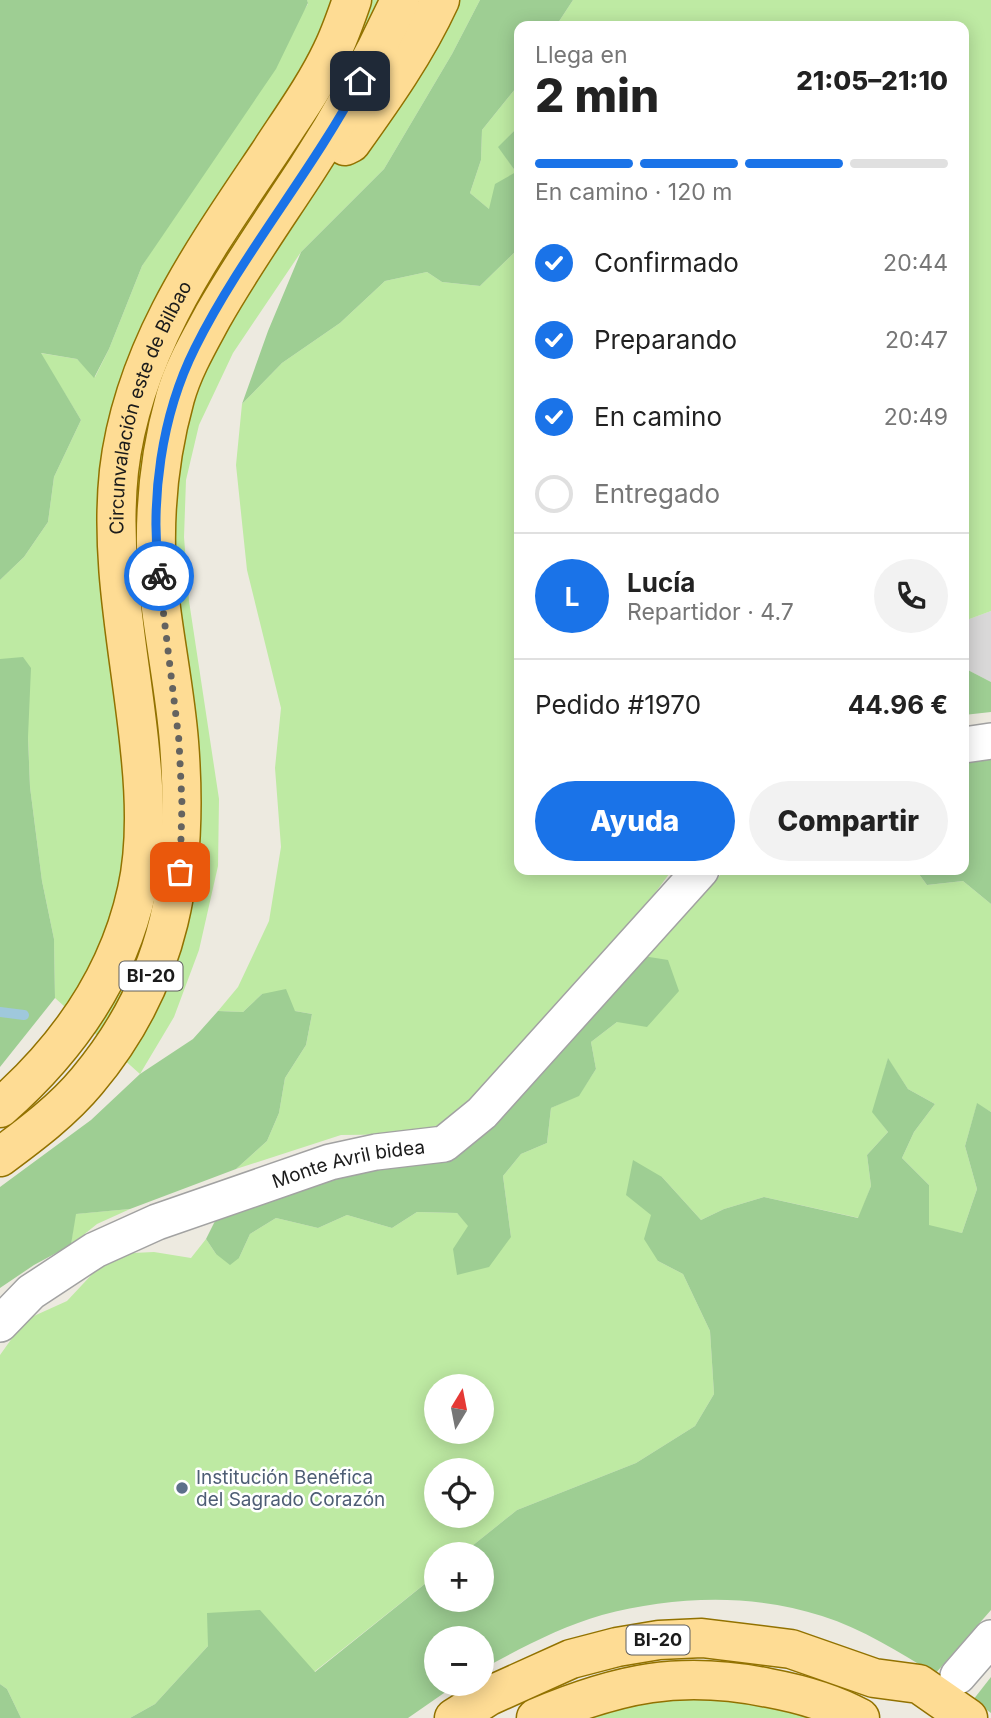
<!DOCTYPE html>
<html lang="es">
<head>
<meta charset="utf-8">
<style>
	:root { --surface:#fff; --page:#f2f2f2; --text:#222; --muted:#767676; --line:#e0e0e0; --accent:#1a73e8 }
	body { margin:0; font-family:Inter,sans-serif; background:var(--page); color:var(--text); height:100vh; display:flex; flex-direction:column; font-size:26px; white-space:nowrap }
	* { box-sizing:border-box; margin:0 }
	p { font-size:23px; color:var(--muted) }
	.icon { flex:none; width:38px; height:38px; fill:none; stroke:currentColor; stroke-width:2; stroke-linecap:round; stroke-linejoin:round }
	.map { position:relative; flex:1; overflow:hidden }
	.panel { position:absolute; left:514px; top:21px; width:455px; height:854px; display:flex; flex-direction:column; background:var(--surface); border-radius:14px; box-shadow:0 4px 18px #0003 }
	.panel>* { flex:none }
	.needle { width:46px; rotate:10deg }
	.buttons { position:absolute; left:424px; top:1374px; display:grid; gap:14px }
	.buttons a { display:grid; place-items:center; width:70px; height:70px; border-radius:50%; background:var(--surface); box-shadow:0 4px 18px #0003; font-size:35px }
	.pin { position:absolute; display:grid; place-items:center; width:60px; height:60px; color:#fff; margin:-30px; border-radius:14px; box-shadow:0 4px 10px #0006 }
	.courier { position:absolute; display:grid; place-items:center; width:70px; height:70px; margin:-35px; border:5px solid #1a73e8; border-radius:50%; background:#fff; color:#222; box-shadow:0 2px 9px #0007 }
	.summary em { font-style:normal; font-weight:800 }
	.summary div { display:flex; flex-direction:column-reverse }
	.summary { display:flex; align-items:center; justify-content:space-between; height:119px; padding:0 21px }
	h1 { font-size:46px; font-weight:800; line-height:52px }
	.bar { display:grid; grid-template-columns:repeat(4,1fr); gap:10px 7px; align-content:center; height:84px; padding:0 21px }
	.bar i { height:9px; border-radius:5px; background:var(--line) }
	.bar .current { background:var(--accent) }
	.bar p { grid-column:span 4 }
	.line { display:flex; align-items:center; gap:18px; padding:0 21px; border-top:2px solid var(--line) }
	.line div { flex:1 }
	.round { display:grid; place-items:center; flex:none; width:74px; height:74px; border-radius:37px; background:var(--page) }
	ol { padding:0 21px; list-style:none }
	li { display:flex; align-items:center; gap:21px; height:77px }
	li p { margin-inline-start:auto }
	li .icon { padding:7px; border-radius:50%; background:var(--accent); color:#fff; stroke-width:4 }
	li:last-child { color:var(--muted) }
	li i { width:38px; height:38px; border:4px solid var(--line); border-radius:50% }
	.primary-button { display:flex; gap:14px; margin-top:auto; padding:14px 21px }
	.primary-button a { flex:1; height:80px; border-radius:42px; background:var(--accent); color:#fff; font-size:28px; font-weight:800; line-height:80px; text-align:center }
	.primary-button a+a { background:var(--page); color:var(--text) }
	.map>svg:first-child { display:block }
	.residential { fill:#d9d8d8 }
	.grass { fill:#beeaa3; fill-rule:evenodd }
	.forest { fill:#9ece93 }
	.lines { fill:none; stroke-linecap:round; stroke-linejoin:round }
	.stream { stroke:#9fc8dc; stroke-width:10 }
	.minor-casing { stroke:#a2a2a2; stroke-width:38 }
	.major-casing { stroke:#927200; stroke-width:41 }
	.minor { stroke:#fff; stroke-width:35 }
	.major { stroke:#fedc94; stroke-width:38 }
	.done { stroke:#646360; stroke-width:7; stroke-dasharray:0 12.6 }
	.route { stroke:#1a73e8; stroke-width:9 }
	.service-dot { fill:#5c6f8a; stroke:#fff; stroke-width:2.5 }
	.labels { text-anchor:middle; stroke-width:5; stroke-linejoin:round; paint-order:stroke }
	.shield { fill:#fff; stroke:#5f5f5f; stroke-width:2 }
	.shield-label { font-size:18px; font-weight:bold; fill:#1b1b1b }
	.street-label { font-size:19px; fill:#1b1b1b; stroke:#fff }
	.service-label { font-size:19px; fill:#4e5e75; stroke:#fff; text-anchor:start }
</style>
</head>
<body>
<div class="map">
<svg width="991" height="1718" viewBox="0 0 991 1718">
	<rect width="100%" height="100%" fill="#edeae0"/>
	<path class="residential" d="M 991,611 L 991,682 L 964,668 L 964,621 Z"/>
	<g class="grass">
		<path d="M 307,0 L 480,0 L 452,54 L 384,169 L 301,252 L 233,353 L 199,425 L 186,480 L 184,537 L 189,601 L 219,799 L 218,866 L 199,950 L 174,1017 L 140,1074 L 55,998 L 54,939 L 42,881 L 30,787 L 28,737 L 0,659 L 0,580 L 24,557 L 48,522 L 54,477 L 81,420 L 40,353 L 77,359 L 95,377 L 109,349 L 142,266 L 308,4 Z"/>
		<path d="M 573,0 L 991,0 L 991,611 L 964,621 L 964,26 L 556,26 Z"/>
		<path d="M 520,83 L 520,125 L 499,147 L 516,172 L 490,210 L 470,193 L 481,160 L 482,130 Z"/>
		<path d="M 520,247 L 520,870 L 672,870 L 613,950 L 556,1021 L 434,1134 L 341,1135 L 236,1169 L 267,1141 L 279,1113 L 285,1078 L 306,1045 L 312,1014 L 295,1011 L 262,994 L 243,1012 L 218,1011 L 238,987 L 269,921 L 281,847 L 275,768 L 281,708 L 247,570 L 236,465 L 242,404 L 282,363 L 340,323 L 385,281 L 427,272 L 442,282 L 480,286 Z"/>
		<path d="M 725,870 L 916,870 L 927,885 L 963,881 L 991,904 L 991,1112 L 977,1104 L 965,1146 L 977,1189 L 962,1233 L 928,1226 L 929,1185 L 902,1158 L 914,1132 L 935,1104 L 908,1089 L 888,1059 L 873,1112 L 888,1132 L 867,1155 L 871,1186 L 859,1218 L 764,1197 L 724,1209 L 701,1220 L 662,1177 L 651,1215 L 658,1261 L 683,1274 L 710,1331 L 714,1394 L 695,1426 L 636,1463 L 517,1510 L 462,1554 L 436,1554 L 436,1575 L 314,1672 L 208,1646 L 155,1704 L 130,1718 L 21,1718 L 7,1689 L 0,1684 L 0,1355 L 25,1320 L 67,1301 L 111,1254 L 154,1252 L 191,1258 L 206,1239 L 216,1254 L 239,1258 L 250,1234 L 276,1218 L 318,1228 L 347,1215 L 392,1228 L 417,1212 L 457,1213 L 468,1225 L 511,1237 L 503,1176 L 521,1154 L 547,1143 L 551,1108 L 579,1095 L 596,1069 L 591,1042 L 617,1022 L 643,956 ZM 436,1386 L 481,1386 L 481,1432 L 436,1432 ZM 436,1470 L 481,1470 L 481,1516 L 436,1516 Z"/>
		<path d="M 130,1209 L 97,1224 L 71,1245 L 75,1214 Z"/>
		<path d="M 698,1691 L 817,1718 L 572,1718 Z"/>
	</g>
	<g class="forest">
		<path d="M 0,0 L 307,0 L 308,3 L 276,69 L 142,266 L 109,349 L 94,378 L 77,359 L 41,353 L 81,420 L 54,477 L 48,522 L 24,557 L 0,580 Z"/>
		<path d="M 480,0 L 573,0 L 556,26 L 520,26 L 520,83 L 482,130 L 481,160 L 470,193 L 489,209 L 495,184 L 516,172 L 498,147 L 520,125 L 520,247 L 480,286 L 442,282 L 427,272 L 385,281 L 340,323 L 282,363 L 242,404 L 268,331 L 301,252 L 384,169 L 452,54 Z"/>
		<path d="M 23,657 L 31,668 L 28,737 L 30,787 L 42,881 L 54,939 L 55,998 L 0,1067 L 0,659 Z"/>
		<path d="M 964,668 L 991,682 L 991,712 L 964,715 Z"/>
		<path d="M 991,746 L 991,904 L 963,881 L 927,885 L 916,870 L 964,870 L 964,748 Z"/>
		<path d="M 643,956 L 668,960 L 679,991 L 647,1027 L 617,1022 L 591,1042 L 596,1069 L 579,1096 L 551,1108 L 547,1143 L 521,1154 L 503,1176 L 511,1237 L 489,1267 L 457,1275 L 453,1249 L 468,1226 L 457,1213 L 417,1212 L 392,1228 L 347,1215 L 318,1228 L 276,1218 L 250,1234 L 239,1258 L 230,1265 L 216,1254 L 206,1239 L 216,1219 L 343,1172 L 440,1162 Z"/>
		<path d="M 286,989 L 295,1011 L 312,1014 L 306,1045 L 285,1078 L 279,1113 L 267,1141 L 236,1169 L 130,1209 L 76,1214 L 71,1245 L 34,1265 L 0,1288 L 0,1187 L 91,1120 L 140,1074 L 193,1039 L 218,1011 L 243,1012 L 262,994 Z"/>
		<path d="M 888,1058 L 908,1089 L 935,1104 L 914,1132 L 902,1158 L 929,1185 L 929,1225 L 962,1233 L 977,1189 L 965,1146 L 977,1103 L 991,1112 L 991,1610 L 935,1674 C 899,1652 863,1629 822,1616 C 752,1593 673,1596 602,1615 C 560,1627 519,1649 481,1670 L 481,1638 L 436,1638 L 436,1684 L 457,1684 L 408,1718 L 130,1718 L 155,1704 L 208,1646 L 207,1613 L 260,1610 L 315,1672 L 436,1575 L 436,1600 L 481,1600 L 481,1554 L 462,1554 L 517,1510 L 636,1463 L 695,1426 L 714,1394 L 710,1331 L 683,1274 L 658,1261 L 644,1239 L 651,1215 L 626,1195 L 633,1160 L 662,1177 L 701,1220 L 724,1209 L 764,1197 L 858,1218 L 871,1186 L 867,1155 L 888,1132 L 872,1112 Z"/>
		<path d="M 991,1677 L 991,1713 L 973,1700 Z"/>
		<path d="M 0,1684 L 7,1689 L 21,1718 L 0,1718 Z"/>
	</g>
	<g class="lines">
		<path class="stream" d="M 0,1012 L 24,1015"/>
		<defs>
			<g id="minor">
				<path d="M 964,745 L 991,741"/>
				<path id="s1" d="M 0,1324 L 31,1292 L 95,1250 L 157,1222 L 330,1162 L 376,1152 L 444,1144 L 482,1113 L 701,870"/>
				<path d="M 958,1676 L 991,1638"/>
			</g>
			<g id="major">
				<path d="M 345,146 L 351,143 C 384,97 416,52 440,0"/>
				<path id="s2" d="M 0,1108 C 66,1050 118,977 137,890 C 147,846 145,796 140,750 C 131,657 109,565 119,471 C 133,350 202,253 268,155 C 290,121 315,87 332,51 C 340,35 346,17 352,0"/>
				<path d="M 0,1157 C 31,1134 63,1110 87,1081 C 172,980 189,870 179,742 C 174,678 158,614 156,550 C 155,498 161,448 175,398 C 183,369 199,342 213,316 C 242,265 275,218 307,169 C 342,115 373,59 400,0"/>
				<path d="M 454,1718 L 489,1696 L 571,1659 L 617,1647 L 659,1640 L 702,1638 L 791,1649 L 874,1678 L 919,1684 L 968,1718"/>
				<path d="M 536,1718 C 619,1683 680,1670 769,1688 C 801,1694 831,1702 860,1718"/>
			</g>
		</defs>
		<use href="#minor" class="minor-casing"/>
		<use href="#major" class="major-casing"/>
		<use href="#minor" class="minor"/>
		<use href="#major" class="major"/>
	</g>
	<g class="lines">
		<path class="done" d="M 159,576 L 179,741 L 182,804 L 180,872"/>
		<path class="route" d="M 159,576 C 150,500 161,416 195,348 C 242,254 311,173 360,81"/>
	</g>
	<circle class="service-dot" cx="182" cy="1488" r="7"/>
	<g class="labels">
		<g class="shield">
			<rect x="119.5" y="961.5" width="63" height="29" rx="5"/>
			<rect x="626.5" y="1625.5" width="63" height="29" rx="5"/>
		</g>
		<g class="shield-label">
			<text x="151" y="982">BI-20</text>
			<text x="658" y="1646">BI-20</text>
		</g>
		<g class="street-label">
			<text dy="7" stroke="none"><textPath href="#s2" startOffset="752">Circunvalación este de Bilbao</textPath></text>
			<text dy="7" stroke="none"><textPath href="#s1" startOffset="390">Monte Avril bidea</textPath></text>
		</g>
		<g class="service-label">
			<text x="196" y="1484">Institución Benéfica<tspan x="196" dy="22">del Sagrado Corazón</tspan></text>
		</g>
	</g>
</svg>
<div class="buttons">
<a><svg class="needle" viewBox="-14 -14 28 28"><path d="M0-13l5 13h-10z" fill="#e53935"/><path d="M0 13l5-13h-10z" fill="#767676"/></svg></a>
<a><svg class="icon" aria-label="locate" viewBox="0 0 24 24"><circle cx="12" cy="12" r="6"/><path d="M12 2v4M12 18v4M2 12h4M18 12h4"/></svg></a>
<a>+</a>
<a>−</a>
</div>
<div class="pin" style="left:180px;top:872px;background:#ea580c"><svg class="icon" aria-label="bag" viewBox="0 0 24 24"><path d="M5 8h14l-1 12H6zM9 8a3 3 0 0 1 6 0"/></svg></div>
<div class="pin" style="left:360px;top:81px;background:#1f2937"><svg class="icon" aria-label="home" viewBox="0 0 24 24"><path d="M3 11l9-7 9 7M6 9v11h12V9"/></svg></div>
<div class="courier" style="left:159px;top:576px"><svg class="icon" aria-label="bike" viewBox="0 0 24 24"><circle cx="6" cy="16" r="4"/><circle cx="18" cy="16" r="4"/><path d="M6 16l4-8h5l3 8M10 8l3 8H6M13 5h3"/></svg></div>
<section class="panel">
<div class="summary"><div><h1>2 min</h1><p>Llega en</p></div><em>21:05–21:10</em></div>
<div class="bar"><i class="current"></i><i class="current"></i><i class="current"></i><i></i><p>En camino · 120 m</p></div>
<ol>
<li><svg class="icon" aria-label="check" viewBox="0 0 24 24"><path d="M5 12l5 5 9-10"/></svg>Confirmado<p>20:44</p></li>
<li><svg class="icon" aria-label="check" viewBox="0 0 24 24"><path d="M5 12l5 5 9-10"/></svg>Preparando<p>20:47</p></li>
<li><svg class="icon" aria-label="check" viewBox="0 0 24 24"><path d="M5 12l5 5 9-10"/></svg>En camino<p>20:49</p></li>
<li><i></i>Entregado</li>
</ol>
<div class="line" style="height:126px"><b class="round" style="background:var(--accent);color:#fff">L</b><div><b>Lucía</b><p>Repartidor · 4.7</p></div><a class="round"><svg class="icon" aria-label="phone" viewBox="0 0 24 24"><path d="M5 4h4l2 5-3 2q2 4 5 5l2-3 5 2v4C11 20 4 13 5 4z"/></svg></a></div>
<div class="line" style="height:91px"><div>Pedido #1970</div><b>44.96 €</b></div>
<div class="primary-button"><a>Ayuda</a><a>Compartir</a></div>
</section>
</div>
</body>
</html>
